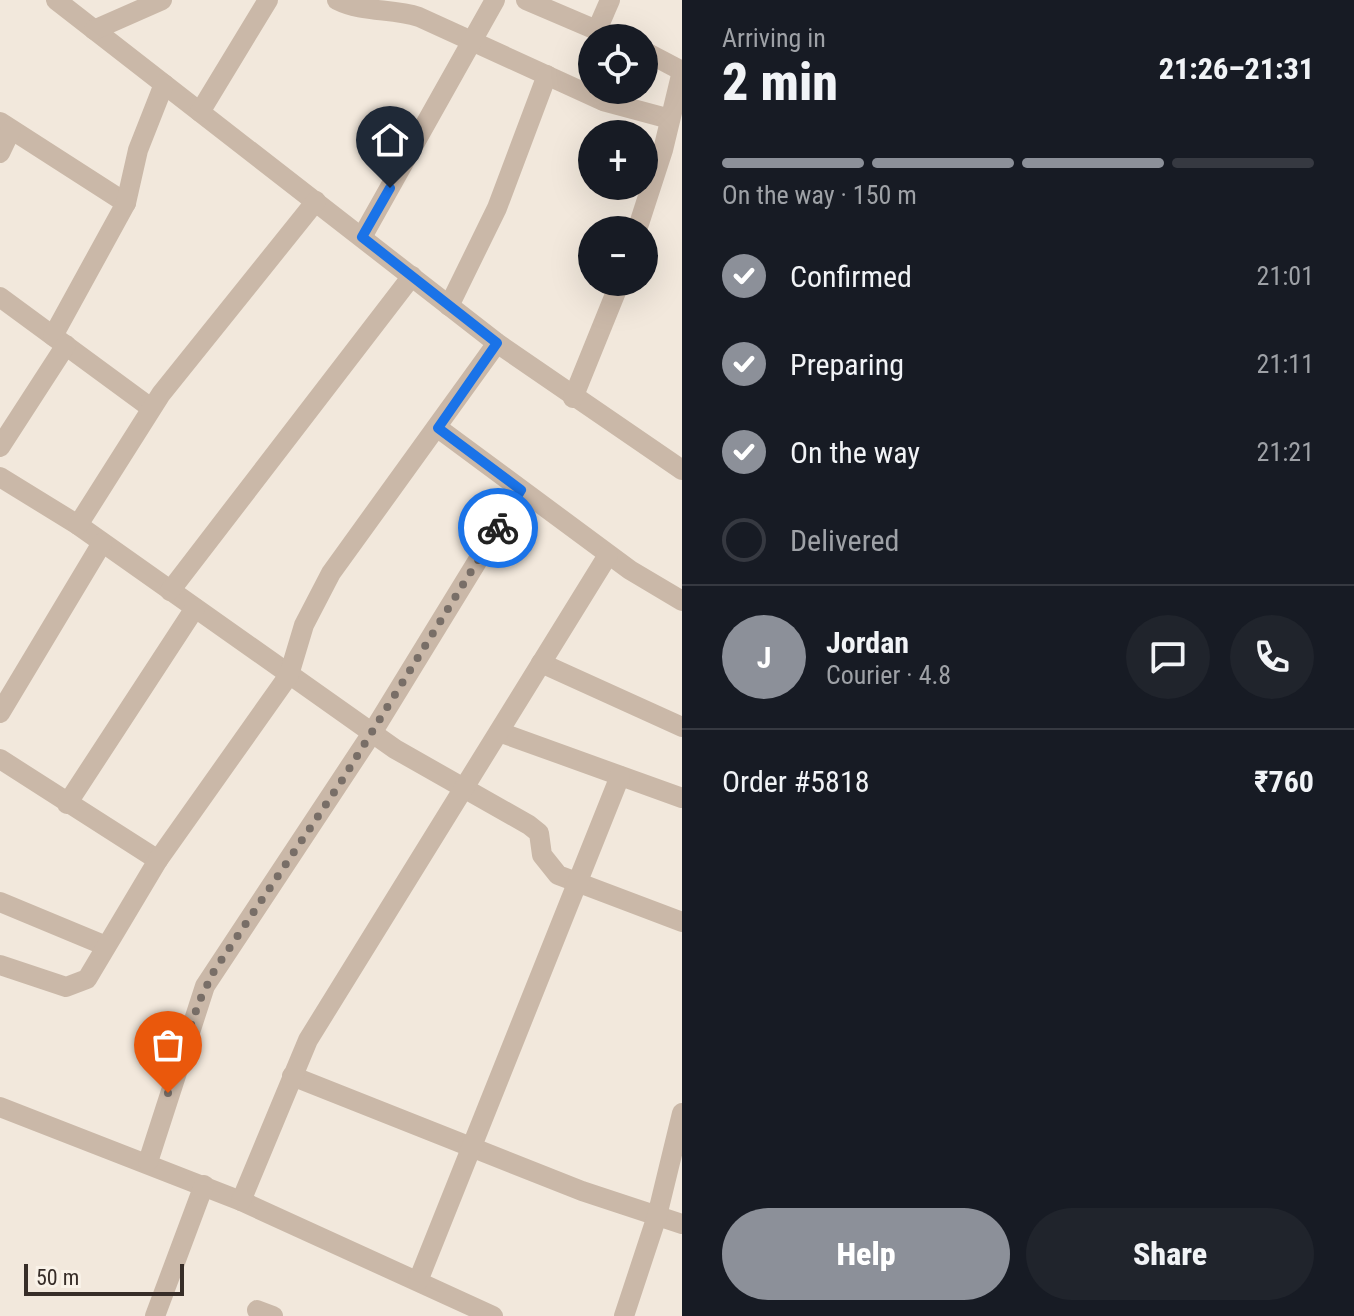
<!DOCTYPE html>
<html lang="en">
<head>
<meta charset="utf-8">
<style>
	:root { --surface:#171b24; --page:#20242c; --text:#f1f3f6; --muted:#9ea1a6; --line:#363941; --accent:#8c9099 }
	body { margin:0; font-family:"Roboto Condensed",sans-serif; background:var(--page); color:var(--text); height:100vh; display:flex; flex-direction:column; font-size:30px; white-space:nowrap }
	* { box-sizing:border-box; margin:0 }
	p { font-size:26px; color:var(--muted) }
	.icon { flex:none; width:44px; height:44px; fill:none; stroke:currentColor; stroke-width:2; stroke-linecap:round; stroke-linejoin:round }
	.map { position:relative; flex:1; overflow:hidden }
	.side { display:flex; flex-direction:column; background:var(--surface); width:672px }
	.side>* { flex:none }
	.tools { position:absolute; left:578px; top:24px; display:grid; gap:16px }
	.tools a { display:grid; place-items:center; width:80px; height:80px; border-radius:50%; background:var(--surface); box-shadow:0 8px 32px #0002; font-size:40px }
	.scale { position:absolute; left:24px; bottom:20px; width:160px; box-sizing:border-box; padding-left:8px; border:4px solid #372d28; border-top:0; font-size:22px; line-height:28px; white-space:nowrap; color:#372d28; -webkit-text-stroke:6px #f9f2e8; paint-order:stroke }
	.pin { position:absolute; display:grid; place-items:center; width:68px; height:68px; color:#fff; margin:-82px -34px; border-radius:50% 50% 50% 0; rotate:-45deg; box-shadow:0 0 8px #0007 }
	.pin .icon { rotate:45deg }
	.courier { position:absolute; display:grid; place-items:center; width:80px; height:80px; margin:-40px; border:6px solid #1a73e8; border-radius:50%; background:#fff; color:#222; box-shadow:0 2px 10px #0007 }
	.summary em { font-style:normal; font-weight:800 }
	.summary div { display:flex; flex-direction:column-reverse }
	.summary { display:flex; align-items:center; justify-content:space-between; height:136px; padding:0 40px }
	h1 { font-size:52px; font-weight:800; line-height:60px }
	.bar { display:grid; grid-template-columns:repeat(4,1fr); gap:12px 8px; align-content:center; height:96px; padding:0 40px }
	.bar i { height:10px; border-radius:6px; background:var(--line) }
	.bar .selected { background:var(--accent) }
	.bar p { grid-column:span 4 }
	.line { display:flex; align-items:center; gap:20px; padding:0 40px; border-top:2px solid var(--line) }
	.line div { flex:1 }
	.round { display:grid; place-items:center; flex:none; width:84px; height:84px; border-radius:42px; background:var(--page) }
	ol { padding:0 40px; list-style:none }
	li { display:flex; align-items:center; gap:24px; height:88px }
	li p { margin-inline-start:auto }
	li .icon { padding:8px; border-radius:50%; background:var(--accent); color:#fff; stroke-width:4 }
	li:last-child { color:var(--muted) }
	li i { width:44px; height:44px; border:4px solid var(--line); border-radius:50% }
	.primary-button { display:flex; gap:16px; margin-top:auto; padding:16px 40px }
	.primary-button a { flex:1; height:92px; border-radius:48px; background:var(--accent); color:#fff; font-size:32px; font-weight:800; line-height:92px; text-align:center }
	.primary-button a+a { background:var(--page); color:var(--text) }
	main { display:flex; flex:1; min-height:0 }
	.map>svg:first-child { display:block }
	.lines { fill:none; stroke-linecap:round; stroke-linejoin:round }
	.street { stroke:#cab8a8; stroke-width:20 }
	.done { stroke:#786e67; stroke-width:8; stroke-dasharray:0 14.4 }
	.route { stroke:#1a73e8; stroke-width:10 }
</style>
</head>
<body>
<main>
<div class="map">
<svg width="682" height="1316" viewBox="0 0 682 1316">
	<rect width="100%" height="100%" fill="#f2e8dc"/>
	<g class="lines">
		<g class="street">
			<path d="M 56,0 L 497,343 L 682,470"/>
			<path d="M 337,0 C 363,13 392,8 419,17 L 603,101 L 670,119"/>
			<path d="M 526,0 L 615,38"/>
			<path d="M 94,30 L 162,0"/>
			<path d="M 597,30 L 610,0"/>
			<path d="M 644,51 L 682,71"/>
			<path d="M 200,112 L 268,0"/>
			<path d="M 0,122 L 126,203"/>
			<path d="M 0,153 L 11,130"/>
			<path d="M 637,230 L 663,150 L 682,71"/>
			<path d="M 362,237 L 495,0"/>
			<path d="M 0,297 L 151,408"/>
			<path d="M 449,306 L 497,208 L 547,75"/>
			<path d="M 53,336 L 126,203 L 138,150 L 164,84"/>
			<path d="M 573,398 L 620,282"/>
			<path d="M 438,428 L 630,570 L 682,601"/>
			<path d="M 0,447 L 66,345"/>
			<path d="M 0,477 L 78,525 L 395,749 L 529,825 L 539,833 L 542,855 L 558,875 L 682,922"/>
			<path d="M 78,525 L 161,394 L 316,201"/>
			<path d="M 170,591 L 412,276"/>
			<path d="M 541,663 L 682,727"/>
			<path d="M 0,713 L 102,543"/>
			<path d="M 499,732 L 682,798"/>
			<path d="M 0,759 L 158,860"/>
			<path d="M 67,804 L 195,608"/>
			<path d="M 0,902 L 106,946"/>
			<path d="M 0,965 L 66,987 L 87,979 L 158,860 L 289,675 L 304,625 L 331,573 L 497,343"/>
			<path d="M 292,1076 L 582,1191 L 682,1224"/>
			<path d="M 0,1107 L 241,1201 L 493,1316"/>
			<path d="M 148,1162 L 205,986 L 372,733 L 521,490"/>
			<path d="M 241,1201 L 308,1040 L 608,555"/>
			<path d="M 418,1281 L 620,776"/>
			<path d="M 257,1310 L 273,1316"/>
			<path d="M 155,1316 L 204,1185"/>
			<path d="M 624,1316 L 657,1216 L 682,1113"/>
		</g>
	</g>
	<g class="lines">
		<path class="done" d="M 168,1093 L 199,1002 L 214,971 L 341,782 L 498,528"/>
		<path class="route" d="M 390,188 L 362,237 L 497,343 L 438,428 L 521,490 L 498,528"/>
	</g>
</svg>
<div class="tools">
<a><svg class="icon" aria-label="locate" viewBox="0 0 24 24"><circle cx="12" cy="12" r="6"/><path d="M12 2v4M12 18v4M2 12h4M18 12h4"/></svg></a>
<a>+</a>
<a>−</a>
</div>
<div class="scale">50 m</div>
<div class="pin" style="left:168px;top:1093px;background:#ea580c"><svg class="icon" aria-label="bag" viewBox="0 0 24 24"><path d="M5 8h14l-1 12H6zM9 8a3 3 0 0 1 6 0"/></svg></div>
<div class="pin" style="left:390px;top:188px;background:#1f2937"><svg class="icon" aria-label="home" viewBox="0 0 24 24"><path d="M3 11l9-7 9 7M6 9v11h12V9"/></svg></div>
<div class="courier" style="left:498px;top:528px"><svg class="icon" aria-label="bike" viewBox="0 0 24 24"><circle cx="6" cy="16" r="4"/><circle cx="18" cy="16" r="4"/><path d="M6 16l4-8h5l3 8M10 8l3 8H6M13 5h3"/></svg></div>
</div>
<section class="side">
<div class="summary"><div><h1>2 min</h1><p>Arriving in</p></div><em>21:26–21:31</em></div>
<div class="bar"><i class="selected"></i><i class="selected"></i><i class="selected"></i><i></i><p>On the way · 150 m</p></div>
<ol>
<li><svg class="icon" aria-label="check" viewBox="0 0 24 24"><path d="M5 12l5 5 9-10"/></svg>Confirmed<p>21:01</p></li>
<li><svg class="icon" aria-label="check" viewBox="0 0 24 24"><path d="M5 12l5 5 9-10"/></svg>Preparing<p>21:11</p></li>
<li><svg class="icon" aria-label="check" viewBox="0 0 24 24"><path d="M5 12l5 5 9-10"/></svg>On the way<p>21:21</p></li>
<li><i></i>Delivered</li>
</ol>
<div class="line" style="height:144px"><b class="round" style="background:var(--accent);color:#fff">J</b><div><b>Jordan</b><p>Courier · 4.8</p></div><a class="round"><svg class="icon" aria-label="chat" viewBox="0 0 24 24"><path d="M4 5h16v11H9l-5 4z"/></svg></a><a class="round"><svg class="icon" aria-label="phone" viewBox="0 0 24 24"><path d="M5 4h4l2 5-3 2q2 4 5 5l2-3 5 2v4C11 20 4 13 5 4z"/></svg></a></div>
<div class="line" style="height:104px"><div>Order #5818</div><b>₹760</b></div>
<div class="primary-button"><a>Help</a><a>Share</a></div>
</section>
</main>
</body>
</html>
